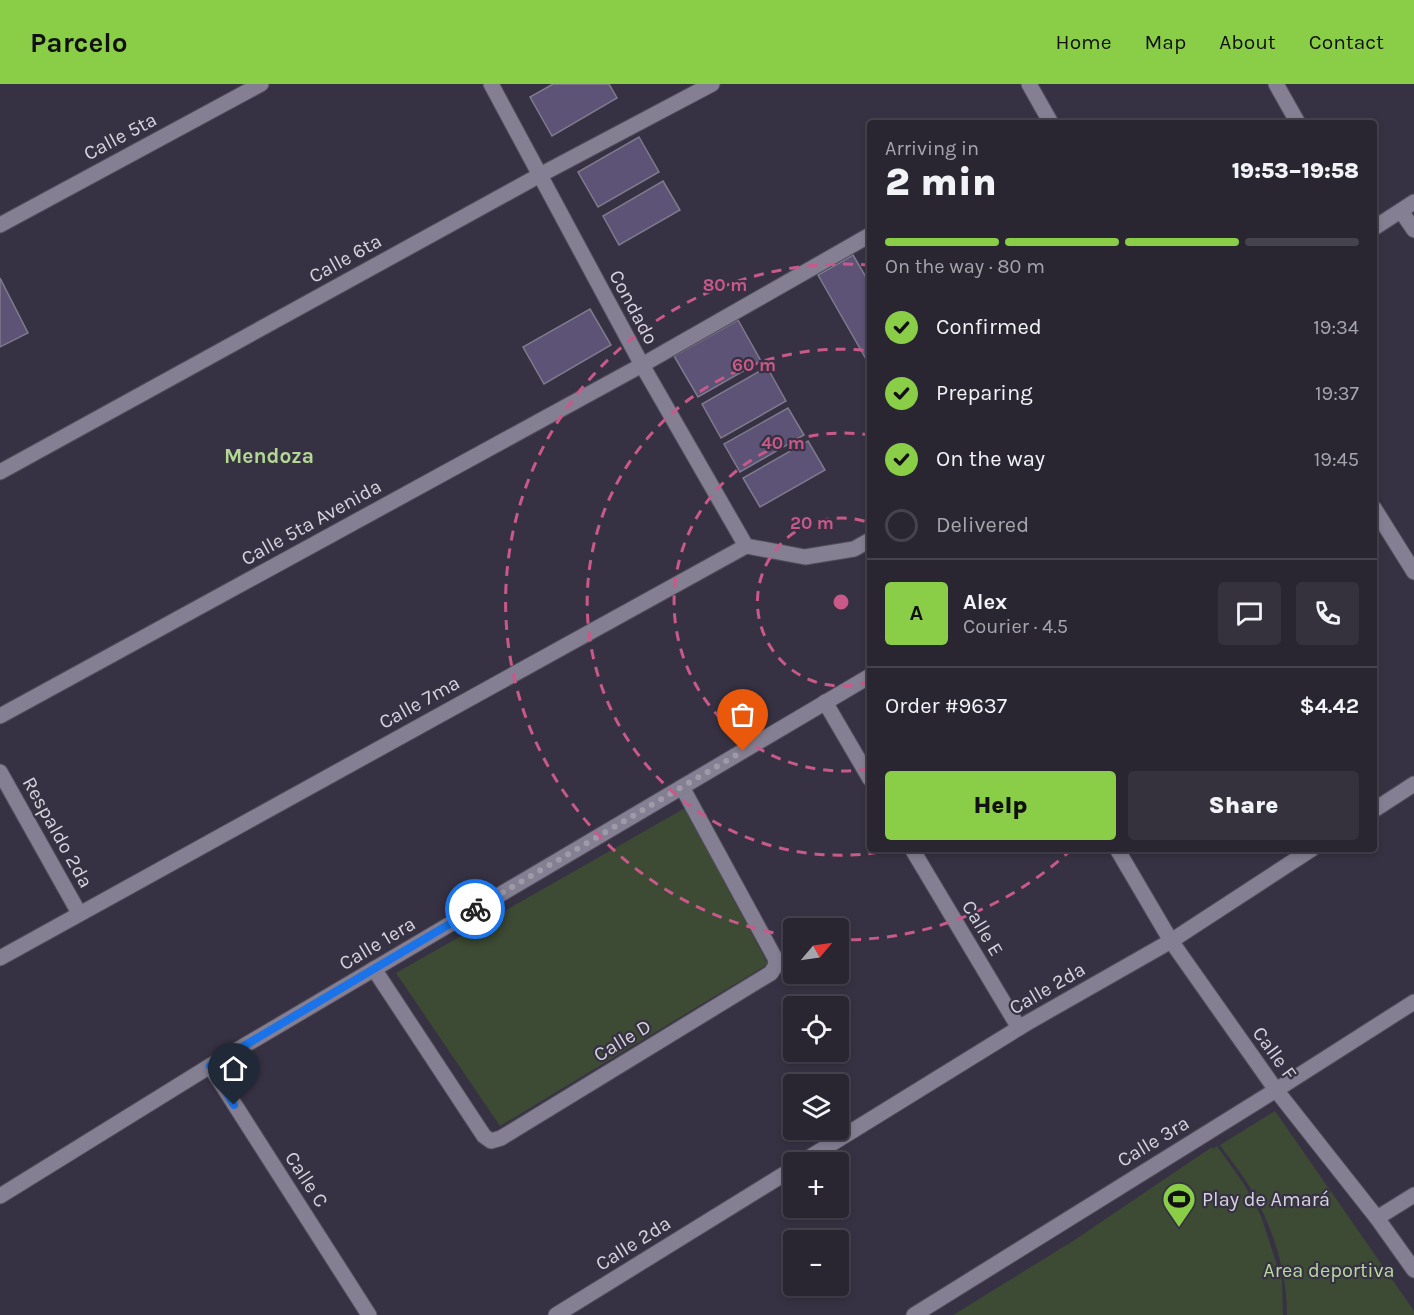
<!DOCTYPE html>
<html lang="en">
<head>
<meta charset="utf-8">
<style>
	:root { --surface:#292632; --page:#35323e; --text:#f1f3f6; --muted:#a5a5ac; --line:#45434d; --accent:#8ace47 }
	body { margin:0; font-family:Karla,sans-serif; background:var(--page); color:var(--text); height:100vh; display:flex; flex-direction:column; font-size:22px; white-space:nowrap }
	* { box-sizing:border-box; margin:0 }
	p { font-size:20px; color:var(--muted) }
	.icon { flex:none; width:33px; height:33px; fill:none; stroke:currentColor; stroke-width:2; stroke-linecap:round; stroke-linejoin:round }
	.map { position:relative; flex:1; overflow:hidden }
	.drawer { position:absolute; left:867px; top:36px; width:510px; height:732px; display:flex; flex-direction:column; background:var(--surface); border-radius:6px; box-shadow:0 3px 9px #0003,0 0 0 2px var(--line) }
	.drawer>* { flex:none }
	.needle { width:39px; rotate:61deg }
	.controls { position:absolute; left:783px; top:834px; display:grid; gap:12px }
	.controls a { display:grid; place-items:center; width:66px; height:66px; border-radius:6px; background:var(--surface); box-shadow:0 3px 9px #0003,0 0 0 2px var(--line); font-size:30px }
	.pin { position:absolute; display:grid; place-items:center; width:51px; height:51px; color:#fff; margin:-62px -26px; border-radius:50% 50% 50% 0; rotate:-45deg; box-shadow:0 0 6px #0007 }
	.pin .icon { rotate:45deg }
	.courier { position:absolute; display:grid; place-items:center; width:60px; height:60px; margin:-30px; border:4px solid #1a73e8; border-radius:50%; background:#fff; color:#222; box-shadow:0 2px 8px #0007 }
	.head em { font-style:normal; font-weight:800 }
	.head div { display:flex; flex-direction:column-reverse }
	.head { display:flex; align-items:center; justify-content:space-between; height:102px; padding:0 18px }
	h1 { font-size:39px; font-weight:800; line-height:45px }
	.bar { display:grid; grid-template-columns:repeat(4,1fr); gap:9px 6px; align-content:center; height:72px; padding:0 18px }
	.bar i { height:8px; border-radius:4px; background:var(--line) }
	.bar .active { background:var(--accent) }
	.bar p { grid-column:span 4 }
	.line { display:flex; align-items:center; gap:15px; padding:0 18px; border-top:2px solid var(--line) }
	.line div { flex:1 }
	.round { display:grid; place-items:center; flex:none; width:63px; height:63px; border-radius:6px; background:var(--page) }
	ol { padding:0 18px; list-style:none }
	li { display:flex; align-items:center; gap:18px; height:66px }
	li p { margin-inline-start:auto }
	li .icon { padding:6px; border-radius:50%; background:var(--accent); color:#111; stroke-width:4 }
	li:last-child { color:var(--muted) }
	li i { width:33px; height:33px; border:3px solid var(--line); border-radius:50% }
	.button { display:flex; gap:12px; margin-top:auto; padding:12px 18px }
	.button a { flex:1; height:69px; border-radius:6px; background:var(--accent); color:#111; font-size:24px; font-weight:800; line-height:69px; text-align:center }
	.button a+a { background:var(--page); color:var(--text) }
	header { display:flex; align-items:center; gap:36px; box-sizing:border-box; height:84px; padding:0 30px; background:var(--accent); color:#111 }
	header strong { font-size:28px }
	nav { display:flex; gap:33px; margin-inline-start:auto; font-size:21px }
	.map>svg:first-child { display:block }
	.green { fill:#3d4a34 }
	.building { fill:#5d5376; stroke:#7f7a8c; stroke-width:1.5 }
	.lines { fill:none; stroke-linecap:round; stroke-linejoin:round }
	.minor-casing { stroke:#524e5c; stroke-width:17 }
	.minor { stroke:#847f92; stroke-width:15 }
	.done { stroke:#9e9ba8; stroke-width:6; stroke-dasharray:0 10.8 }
	.route { stroke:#1a73e8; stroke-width:8 }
	.ring { fill:none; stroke:#c95989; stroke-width:3; stroke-dasharray:10 8 }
	.labels { text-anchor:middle; stroke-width:4.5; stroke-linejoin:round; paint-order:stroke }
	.street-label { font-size:20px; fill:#d6d3de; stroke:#373243 }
	.poi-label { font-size:20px; fill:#d6d3de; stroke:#373243; text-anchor:start }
	.park-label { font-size:20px; fill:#b8da9f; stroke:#373243 }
	.neighbourhood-label { font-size:21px; font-weight:bold; fill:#b2d894; stroke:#373243 }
	.centre { fill:#c95989; stroke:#373243; stroke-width:3 }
	.ring-label { font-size:18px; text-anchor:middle; font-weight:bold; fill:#c95989; stroke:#373243; stroke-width:4.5; stroke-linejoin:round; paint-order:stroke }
</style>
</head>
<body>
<header>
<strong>Parcelo</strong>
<nav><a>Home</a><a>Map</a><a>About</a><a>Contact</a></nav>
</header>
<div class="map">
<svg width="1414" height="1231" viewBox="0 0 1414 1231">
	<rect width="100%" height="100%" fill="#373243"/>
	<g class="green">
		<path d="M 685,724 L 768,880 L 500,1042 L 396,889 Z"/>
		<path d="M 1275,1027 L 1414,1227 L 1414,1231 L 1287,1231 C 1287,1189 1274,1147 1254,1111 C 1245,1093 1231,1077 1220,1061 Z"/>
		<path d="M 1217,1062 L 1244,1100 L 1261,1132 L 1282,1197 L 1283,1231 L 953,1231 L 1073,1157 L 1212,1063 L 1213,1065 Z"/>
	</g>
	<g class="building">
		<path d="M 553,0 L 609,0 L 617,14 L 552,52 L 530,13 Z"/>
		<path d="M 639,53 L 659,88 L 598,123 L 578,88 Z"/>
		<path d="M 663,97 L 680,126 L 619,161 L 603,132 Z"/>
		<path d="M 853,171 L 870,200 L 870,282 L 818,191 Z"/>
		<path d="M 0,194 L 28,249 L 0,263 Z"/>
		<path d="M 590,225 L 611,261 L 544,300 L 523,263 Z"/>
		<path d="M 738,236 L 761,277 L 698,313 L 674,272 Z"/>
		<path d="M 767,283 L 786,317 L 721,354 L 702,320 Z"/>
		<path d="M 788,324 L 804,351 L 740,388 L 724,360 Z"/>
		<path d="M 808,357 L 825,386 L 760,423 L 743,394 Z"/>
	</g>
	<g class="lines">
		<defs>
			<g id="minor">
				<path d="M 491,0 L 642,281 L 746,462"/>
				<path d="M 1029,0 L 1051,39"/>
				<path d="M 1276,0 L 1298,39"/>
				<path d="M 1401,127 L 1414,146"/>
				<path d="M 0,141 L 261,0"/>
				<path d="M 1374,144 L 1414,118"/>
				<path d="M 0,388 L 540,91 L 712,0"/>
				<path d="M 1374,424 L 1414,488"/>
				<path d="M 825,618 L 870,695"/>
				<path d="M 0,632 L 642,281 L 870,151"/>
				<path d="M 0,688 L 79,829"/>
				<path d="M 1374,726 L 1414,700"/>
				<path d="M 912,765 L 1019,944"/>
				<path d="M 1117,765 L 1171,857 L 1276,1006 L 1377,1134 L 1414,1186"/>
				<path d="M 0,874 L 746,462 L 805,473 L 854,465 L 870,456"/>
				<path d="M 374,885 L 484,1052 L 491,1057 L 501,1054 L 771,889 L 776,881 L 775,874 L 682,703"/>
				<path d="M 210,982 L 369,1231"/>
				<path d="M 802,1078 L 1027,939 L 1171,857 L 1312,765"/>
				<path d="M 0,1112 L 210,982 L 870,592"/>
				<path d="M 1377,1134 L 1414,1111"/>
				<path d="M 556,1231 L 794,1084"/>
				<path d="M 914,1231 L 1276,1006 L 1414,918"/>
			</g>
		</defs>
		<use href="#minor" class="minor-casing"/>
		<use href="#minor" class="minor"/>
	</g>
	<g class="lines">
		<path class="done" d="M 475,825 L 743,667"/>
		<path class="route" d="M 234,1021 L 210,982 L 475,825"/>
	</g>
	<g class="ring">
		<path d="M870 597A84 84 0 1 1 870 439"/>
		<path d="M869 685A169 169 0 1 1 869 351"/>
		<path d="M896 765A253 253 0 1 1 870 267"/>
		<path d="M1072 765A338 338 0 0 1 841 856M791 852A338 338 0 0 1 868 181"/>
	</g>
	<defs>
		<symbol id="stadium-pin" viewBox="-11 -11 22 30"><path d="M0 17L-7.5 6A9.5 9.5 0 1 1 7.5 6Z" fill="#8ace47" stroke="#373243"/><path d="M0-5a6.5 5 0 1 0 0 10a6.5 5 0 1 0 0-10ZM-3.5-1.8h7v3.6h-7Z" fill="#111"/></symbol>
	</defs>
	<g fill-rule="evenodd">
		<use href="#stadium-pin" x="1160" y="1096" width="38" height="52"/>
	</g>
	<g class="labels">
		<g class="street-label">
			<text transform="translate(120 52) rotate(-28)" y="7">Calle 5ta</text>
			<text transform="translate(345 174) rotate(-29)" y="7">Calle 6ta</text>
			<text transform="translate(634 223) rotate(62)" y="7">Condado</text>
			<text transform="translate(311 438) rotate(-29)" y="7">Calle 5ta Avenida</text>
			<text transform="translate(419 618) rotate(-29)" y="7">Calle 7ma</text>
			<text transform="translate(58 748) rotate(61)" y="7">Respaldo 2da</text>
			<text transform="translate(983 844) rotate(59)" y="7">Calle E</text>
			<text transform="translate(377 859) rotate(-31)" y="7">Calle 1era</text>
			<text transform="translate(1047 904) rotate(-30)" y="7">Calle 2da</text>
			<text transform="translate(622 956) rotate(-31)" y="7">Calle D</text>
			<text transform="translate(1275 969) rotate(54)" y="7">Calle F</text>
			<text transform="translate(1153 1057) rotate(-31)" y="7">Calle 3ra</text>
			<text transform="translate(307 1095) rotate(57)" y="7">Calle C</text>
			<text transform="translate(633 1159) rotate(-32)" y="7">Calle 2da</text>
		</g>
		<g class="poi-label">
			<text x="1202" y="1122">Play de Amará</text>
		</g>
		<g class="park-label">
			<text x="1329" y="1193">Area deportiva</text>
		</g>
		<g class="neighbourhood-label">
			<text x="269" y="379">Mendoza</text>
		</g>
	</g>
	<circle cx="841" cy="518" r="9" class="centre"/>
	<g class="ring-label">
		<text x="725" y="207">80 m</text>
		<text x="754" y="287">60 m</text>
		<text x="783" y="365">40 m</text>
		<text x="812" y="445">20 m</text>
	</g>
</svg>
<div class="controls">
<a><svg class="needle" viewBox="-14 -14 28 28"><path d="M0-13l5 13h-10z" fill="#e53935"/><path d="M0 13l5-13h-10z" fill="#a5a5ac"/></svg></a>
<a><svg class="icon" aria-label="locate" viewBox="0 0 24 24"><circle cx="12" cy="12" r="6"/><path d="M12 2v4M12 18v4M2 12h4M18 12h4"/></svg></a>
<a><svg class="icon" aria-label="layers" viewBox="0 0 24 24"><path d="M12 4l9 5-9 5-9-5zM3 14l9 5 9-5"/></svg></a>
<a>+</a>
<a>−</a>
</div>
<div class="pin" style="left:743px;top:667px;background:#ea580c"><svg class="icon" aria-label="bag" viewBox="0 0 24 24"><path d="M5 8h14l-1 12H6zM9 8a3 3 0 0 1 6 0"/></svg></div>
<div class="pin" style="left:234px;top:1021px;background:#1f2937"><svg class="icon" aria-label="home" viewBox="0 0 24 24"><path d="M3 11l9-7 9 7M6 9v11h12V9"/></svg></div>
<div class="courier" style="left:475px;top:825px"><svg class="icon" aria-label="bike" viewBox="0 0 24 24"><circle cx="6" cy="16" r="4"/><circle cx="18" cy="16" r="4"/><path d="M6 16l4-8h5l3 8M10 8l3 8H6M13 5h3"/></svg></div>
<section class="drawer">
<div class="head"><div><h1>2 min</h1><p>Arriving in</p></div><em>19:53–19:58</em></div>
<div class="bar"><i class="active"></i><i class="active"></i><i class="active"></i><i></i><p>On the way · 80 m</p></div>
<ol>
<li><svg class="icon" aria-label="check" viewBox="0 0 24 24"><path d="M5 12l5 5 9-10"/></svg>Confirmed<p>19:34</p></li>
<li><svg class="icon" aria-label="check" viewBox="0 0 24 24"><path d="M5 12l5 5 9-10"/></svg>Preparing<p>19:37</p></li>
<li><svg class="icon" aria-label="check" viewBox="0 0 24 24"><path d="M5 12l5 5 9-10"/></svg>On the way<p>19:45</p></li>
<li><i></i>Delivered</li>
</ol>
<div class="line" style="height:108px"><b class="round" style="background:var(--accent);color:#111">A</b><div><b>Alex</b><p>Courier · 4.5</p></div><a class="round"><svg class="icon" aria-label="chat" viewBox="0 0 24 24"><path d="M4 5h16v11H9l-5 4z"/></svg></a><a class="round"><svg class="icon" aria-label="phone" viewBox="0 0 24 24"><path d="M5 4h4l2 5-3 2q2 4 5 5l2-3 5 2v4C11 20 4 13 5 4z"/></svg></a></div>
<div class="line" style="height:78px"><div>Order #9637</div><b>$4.42</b></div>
<div class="button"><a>Help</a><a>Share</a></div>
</section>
</div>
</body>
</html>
